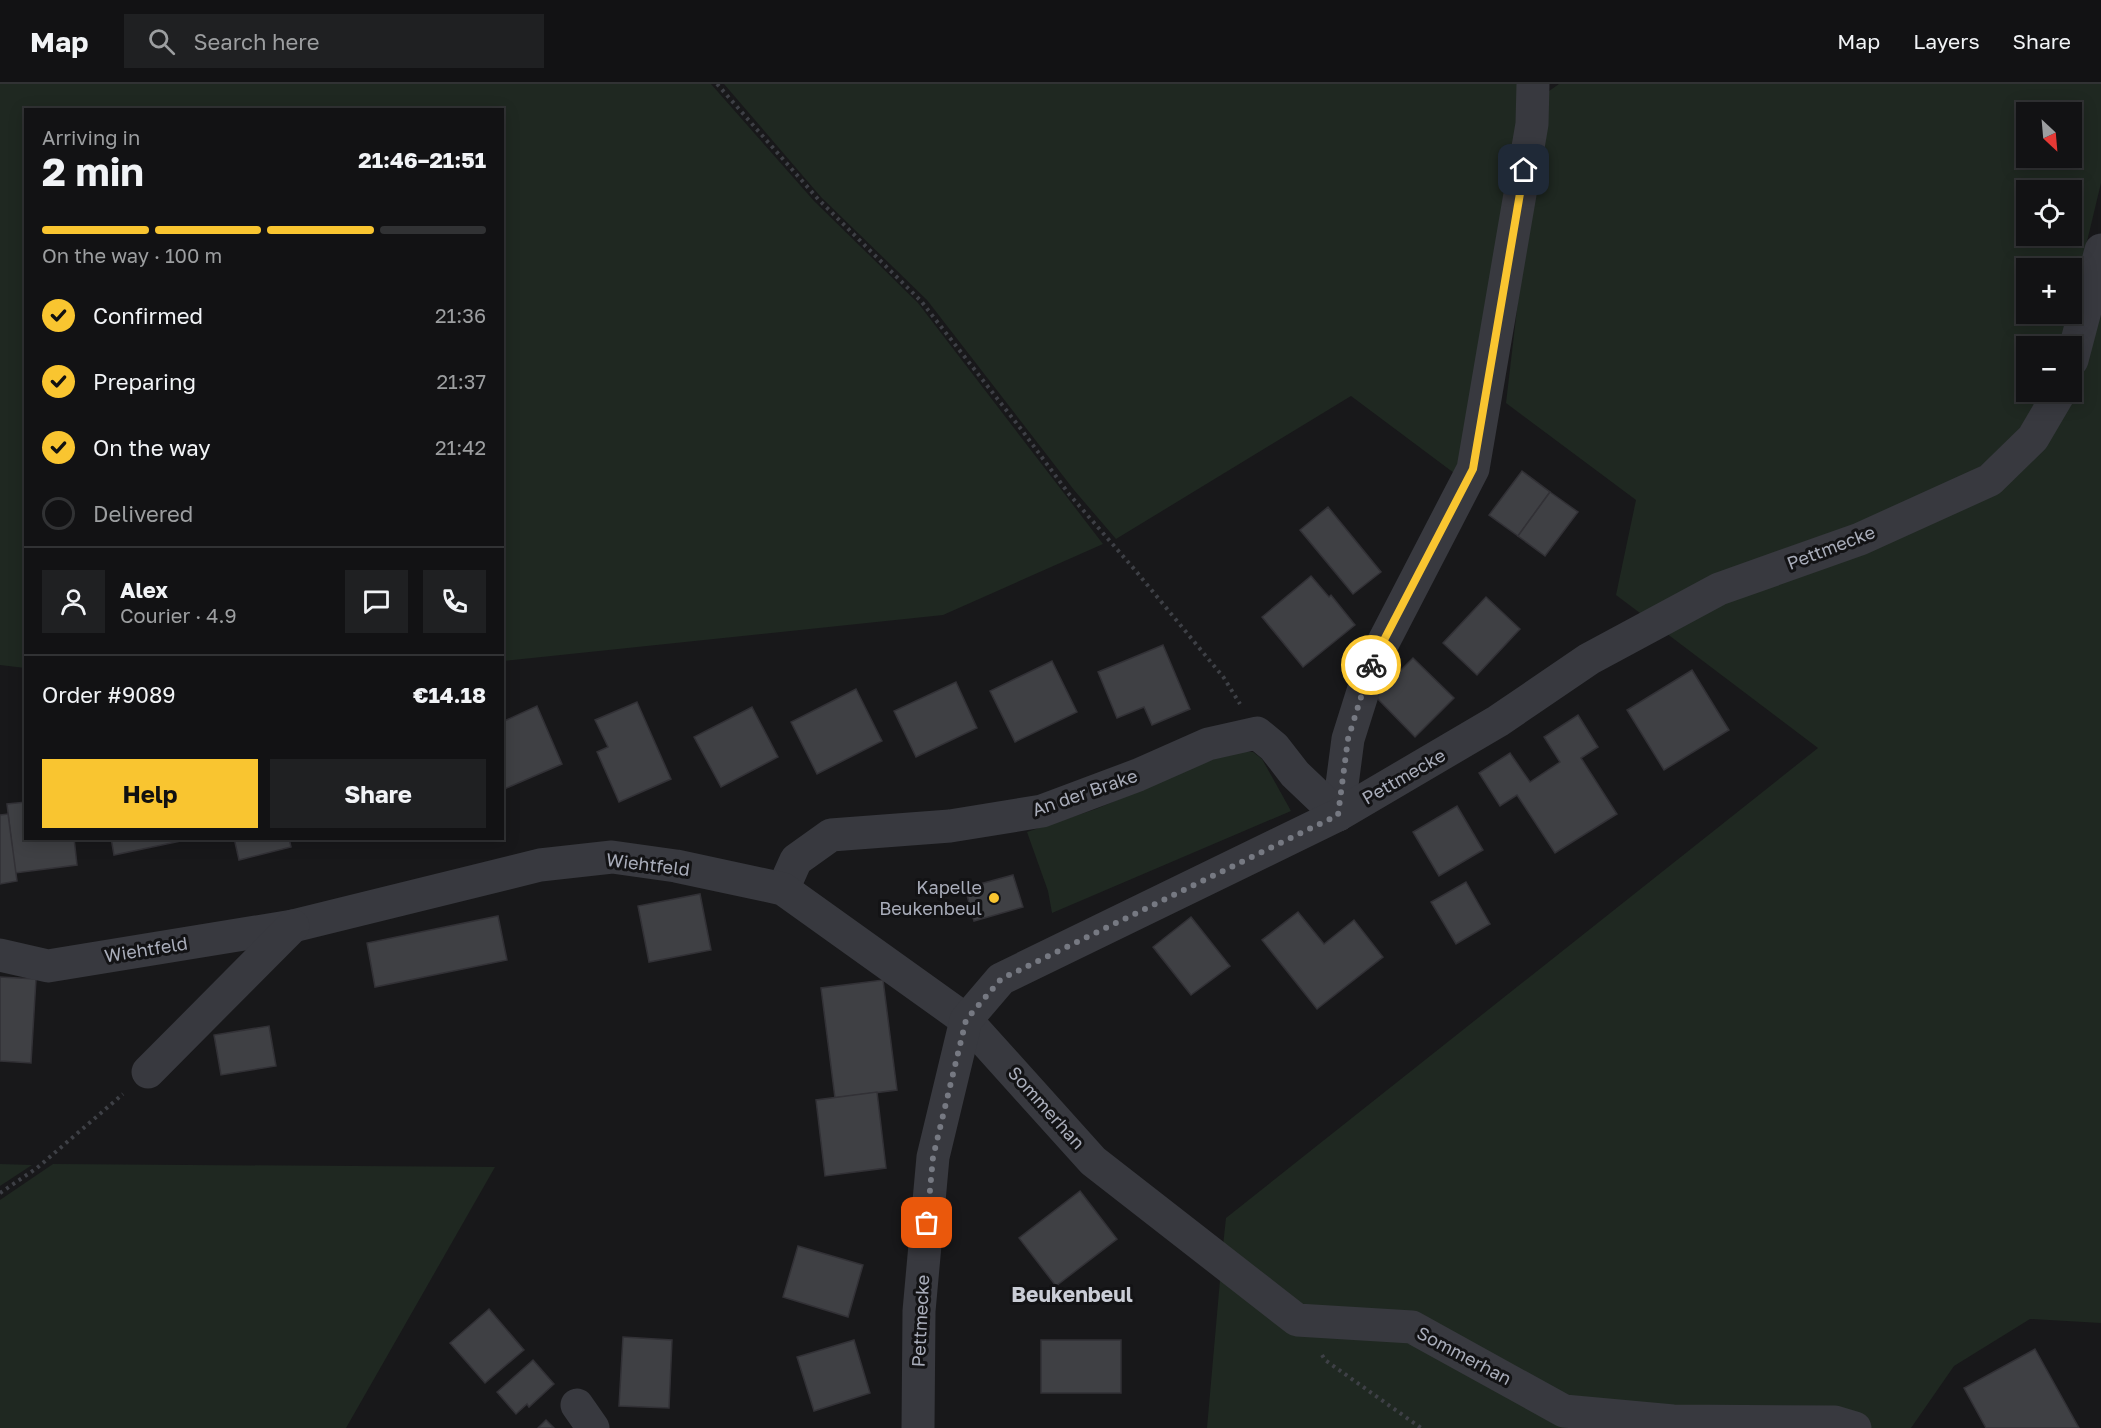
<!DOCTYPE html>
<html lang="en">
<head>
<meta charset="utf-8">
<style>
	:root { --surface:#121214; --page:#1f2022; --text:#f1f3f6; --muted:#9c9ea0; --line:#313234; --accent:#f9c530 }
	body { margin:0; font-family:"Golos Text",sans-serif; background:var(--page); color:var(--text); height:100vh; display:flex; flex-direction:column; font-size:22px; white-space:nowrap }
	* { box-sizing:border-box; margin:0 }
	p { font-size:20px; color:var(--muted) }
	.icon { flex:none; width:33px; height:33px; fill:none; stroke:currentColor; stroke-width:2; stroke-linecap:round; stroke-linejoin:round }
	.map { position:relative; flex:1; overflow:hidden }
	.drawer { position:absolute; left:24px; top:24px; width:480px; height:732px; display:flex; flex-direction:column; background:var(--surface); border-radius:0px; box-shadow:0 3px 15px #0003,0 0 0 2px var(--line) }
	.drawer>* { flex:none }
	.needle { width:39px; rotate:154deg }
	.fabs { position:absolute; left:2016px; top:18px; display:grid; gap:12px }
	.fabs a { display:grid; place-items:center; width:66px; height:66px; border-radius:0px; background:var(--surface); box-shadow:0 3px 15px #0003,0 0 0 2px var(--line); font-size:30px }
	.pin { position:absolute; display:grid; place-items:center; width:51px; height:51px; color:#fff; margin:-26px; border-radius:12px; box-shadow:0 3px 9px #0006 }
	.courier { position:absolute; display:grid; place-items:center; width:60px; height:60px; margin:-30px; border:4px solid #f9c530; border-radius:50%; background:#fff; color:#222; box-shadow:0 2px 8px #0007 }
	.summary em { font-style:normal; font-weight:700 }
	.summary div { display:flex; flex-direction:column-reverse }
	.summary { display:flex; align-items:center; justify-content:space-between; height:102px; padding:0 18px }
	h1 { font-size:39px; font-weight:700; line-height:45px }
	.bar { display:grid; grid-template-columns:repeat(4,1fr); gap:9px 6px; align-content:center; height:72px; padding:0 18px }
	.bar i { height:8px; border-radius:4px; background:var(--line) }
	.bar .selected { background:var(--accent) }
	.bar p { grid-column:span 4 }
	.line { display:flex; align-items:center; gap:15px; padding:0 18px; border-top:2px solid var(--line) }
	.line div { flex:1 }
	.round { display:grid; place-items:center; flex:none; width:63px; height:63px; border-radius:0px; background:var(--page) }
	ol { padding:0 18px; list-style:none }
	li { display:flex; align-items:center; gap:18px; height:66px }
	li p { margin-inline-start:auto }
	li .icon { padding:6px; border-radius:50%; background:var(--accent); color:#111; stroke-width:4 }
	li:last-child { color:var(--muted) }
	li i { width:33px; height:33px; border:3px solid var(--line); border-radius:50% }
	.action { display:flex; gap:12px; margin-top:auto; padding:12px 18px }
	.action a { flex:1; height:69px; border-radius:0px; background:var(--accent); color:#111; font-size:24px; font-weight:700; line-height:69px; text-align:center }
	.action a+a { background:var(--page); color:var(--text) }
	header { display:flex; align-items:center; gap:36px; box-sizing:border-box; height:84px; padding:0 30px; background:var(--surface); border-bottom:2px solid var(--line) }
	header strong { font-size:28px }
	nav { display:flex; gap:33px; margin-inline-start:auto; font-size:21px }
	.search { width:420px; height:54px; background:var(--page); display:flex; align-items:center; gap:15px; box-sizing:border-box; padding:0 21px; border-radius:0px; color:var(--muted); font-size:22px }
	.map>svg:first-child { display:block }
	.green { fill:#1f2821; fill-rule:evenodd }
	.building { fill:#3f4044; stroke:#323136; stroke-width:1.5 }
	.lines { fill:none; stroke-linecap:round; stroke-linejoin:round }
	.path { stroke:#3e4046; stroke-width:4; stroke-dasharray:3 4.5; stroke-linecap:butt }
	.minor { stroke:#38393f; stroke-width:33 }
	.done { stroke:#767982; stroke-width:6; stroke-dasharray:0 10.8 }
	.route { stroke:#f9c530; stroke-width:8 }
	.poi-dot { fill:#f9c530; stroke:#131315; stroke-width:2 }
	.labels { text-anchor:middle; stroke-width:6; stroke-linejoin:round; paint-order:stroke }
	.street-label { font-size:18px; fill:#a9adba; stroke:#131315 }
	.poi-label { font-size:18px; fill:#a9adba; stroke:#131315; text-anchor:end }
	.quarter-label { font-size:21px; font-weight:bold; fill:#cacdd6; stroke:#131315 }
</style>
</head>
<body>
<header>
<strong>Map</strong>
<div class="search"><svg class="icon" aria-label="search" viewBox="0 0 24 24"><circle cx="10" cy="10" r="6"/><path d="M15 15l6 6"/></svg>Search here</div>
<nav><a>Map</a><a>Layers</a><a>Share</a></nav>
</header>
<div class="map">
<svg width="2101" height="1344" viewBox="0 0 2101 1344">
	<rect width="100%" height="100%" fill="#18181a"/>
	<g class="green">
		<path d="M 0,0 L 711,0 L 814,117 L 918,219 L 1103,460 L 943,531 L 503,577 L 502,26 L 26,26 L 25,584 L 0,581 Z"/>
		<path d="M 724,0 L 1526,0 L 1458,392 L 1351,312 L 1116,455 L 1074,406 L 927,216 L 821,113 Z"/>
		<path d="M 1559,0 L 2101,0 L 2101,99 L 2072,220 L 2072,184 L 2026,184 L 2026,230 L 2069,230 L 2059,262 L 2026,262 L 2026,308 L 2042,308 L 2025,339 L 1985,380 L 1942,403 L 1644,532 L 1616,511 L 1636,416 L 1506,319 L 1542,12 ZM 2026,28 L 2072,28 L 2072,74 L 2026,74 ZM 2026,106 L 2072,106 L 2072,152 L 2026,152 Z"/>
		<path d="M 2101,213 L 2101,1239 L 2030,1235 L 1954,1282 L 1911,1344 L 1872,1344 L 1834,1332 L 1565,1322 L 1410,1237 L 1301,1230 L 1222,1171 L 1226,1134 L 1818,664 L 1662,546 L 1996,399 L 2073,299 Z"/>
		<path d="M 1232,667 L 1253,668 L 1262,675 L 1291,727 L 1052,829 L 1048,807 L 1027,748 L 1096,725 Z"/>
		<path d="M 0,1080 L 32,1081 L 0,1102 Z"/>
		<path d="M 53,1080 L 495,1083 L 346,1344 L 0,1344 L 0,1116 Z"/>
		<path d="M 1221,1185 L 1294,1238 L 1410,1246 L 1561,1329 L 1838,1344 L 1207,1344 Z"/>
	</g>
	<g class="building">
		<path d="M 1522,387 L 1550,408 L 1518,452 L 1489,431 Z"/>
		<path d="M 1550,408 L 1578,428 L 1545,472 L 1518,452 Z"/>
		<path d="M 1328,423 L 1381,488 L 1353,510 L 1300,446 Z"/>
		<path d="M 1311,492 L 1329,513 L 1331,511 L 1355,541 L 1303,583 L 1262,533 Z"/>
		<path d="M 1486,513 L 1520,545 L 1477,591 L 1443,559 Z"/>
		<path d="M 1163,561 L 1190,625 L 1152,641 L 1144,623 L 1117,634 L 1098,588 Z"/>
		<path d="M 1413,574 L 1454,614 L 1415,653 L 1375,612 Z"/>
		<path d="M 1052,577 L 1077,628 L 1015,658 L 990,607 Z"/>
		<path d="M 1692,586 L 1729,646 L 1664,686 L 1627,626 Z"/>
		<path d="M 956,598 L 977,644 L 916,673 L 894,627 Z"/>
		<path d="M 856,605 L 882,657 L 817,690 L 791,638 Z"/>
		<path d="M 637,618 L 671,695 L 619,718 L 597,668 L 608,663 L 595,636 Z"/>
		<path d="M 537,622 L 562,680 L 502,706 L 502,638 Z"/>
		<path d="M 752,623 L 778,673 L 721,703 L 694,653 Z"/>
		<path d="M 1578,631 L 1598,663 L 1581,674 L 1617,730 L 1555,769 L 1517,711 L 1500,722 L 1479,689 L 1510,669 L 1530,698 L 1560,678 L 1544,653 Z"/>
		<path d="M 26,718 L 26,754 L 74,754 L 77,781 L 15,789 L 7,720 Z"/>
		<path d="M 1457,722 L 1483,766 L 1439,792 L 1413,748 Z"/>
		<path d="M 8,730 L 17,797 L 0,800 L 0,731 Z"/>
		<path d="M 111,754 L 180,754 L 181,757 L 114,771 Z"/>
		<path d="M 234,754 L 289,754 L 291,763 L 239,776 Z"/>
		<path d="M 1013,791 L 1023,823 L 974,837 L 965,804 Z"/>
		<path d="M 1466,798 L 1490,840 L 1456,860 L 1431,818 Z"/>
		<path d="M 700,810 L 711,866 L 649,878 L 638,822 Z"/>
		<path d="M 1298,828 L 1324,860 L 1354,836 L 1383,873 L 1317,925 L 1262,856 Z"/>
		<path d="M 498,832 L 507,876 L 375,903 L 367,859 Z"/>
		<path d="M 1191,833 L 1230,882 L 1191,911 L 1153,863 Z"/>
		<path d="M 0,893 L 36,895 L 31,979 L 0,977 Z"/>
		<path d="M 883,896 L 897,1006 L 835,1014 L 821,904 Z"/>
		<path d="M 269,942 L 276,982 L 221,991 L 214,951 Z"/>
		<path d="M 877,1008 L 886,1084 L 825,1092 L 816,1016 Z"/>
		<path d="M 1080,1107 L 1117,1155 L 1056,1202 L 1019,1154 Z"/>
		<path d="M 798,1162 L 863,1181 L 848,1233 L 783,1213 Z"/>
		<path d="M 489,1225 L 524,1266 L 485,1299 L 450,1259 Z"/>
		<path d="M 623,1253 L 672,1256 L 669,1324 L 619,1322 Z"/>
		<path d="M 854,1256 L 870,1309 L 814,1327 L 797,1273 Z"/>
		<rect x="1041" y="1256" width="80" height="53"/>
		<path d="M 2035,1265 L 2079,1344 L 1986,1344 L 1964,1304 Z"/>
		<path d="M 533,1276 L 554,1300 L 529,1323 L 527,1320 L 516,1330 L 497,1308 Z"/>
		<path d="M 546,1336 L 554,1344 L 538,1344 Z"/>
	</g>
	<g class="lines">
		<g class="path">
			<path d="M 717,0 L 818,115 L 921,217 L 1021,345 L 1069,410 L 1135,486 L 1224,594 L 1240,620"/>
			<path d="M 0,1109 L 37,1084 L 123,1010"/>
			<path d="M 1322,1271 L 1325,1276 L 1421,1344"/>
		</g>
		<g class="minor">
			<path d="M 2072,276 L 2101,166"/>
			<path d="M 1338,731 L 1348,655 L 1371,582 L 1473,385 L 1532,40 L 1533,0"/>
			<path d="M 783,805 L 796,776 L 831,751 L 950,742 L 1042,727 L 1138,691 L 1208,660 L 1257,649 L 1274,663 L 1295,690 L 1338,731"/>
			<path d="M 0,871 L 48,882 L 293,842 L 540,781 L 612,773 L 676,782 L 783,805 L 966,936 L 1093,1077 L 1297,1236 L 1412,1243 L 1564,1327 L 1673,1337 L 1835,1338 L 1855,1344"/>
			<path d="M 148,988 L 293,842"/>
			<path d="M 577,1321 L 593,1344"/>
			<path d="M 918,1344 L 919,1227 L 933,1073 L 966,936 L 1001,895 L 1338,731 L 1498,637 L 1589,575 L 1719,505 L 1860,455 L 1990,396 L 2033,354 L 2060,308"/>
		</g>
	</g>
	<g class="lines">
		<path class="done" d="M 927,1139 L 933,1073 L 966,936 L 1001,895 L 1338,731 L 1348,655 L 1371,581"/>
		<path class="route" d="M 1371,581 L 1473,385 L 1524,86"/>
	</g>
	<circle class="poi-dot" cx="994" cy="814" r="6"/>
	<g class="labels">
		<g class="street-label">
			<text transform="translate(1831 464) rotate(-21)" y="6">Pettmecke</text>
			<text transform="translate(1404 693) rotate(-30)" y="6">Pettmecke</text>
			<text transform="translate(1085 709) rotate(-19)" y="6">An der Brake</text>
			<text transform="translate(648 781) rotate(7)" y="6">Wiehtfeld</text>
			<text transform="translate(146 866) rotate(-9)" y="6">Wiehtfeld</text>
			<text transform="translate(1046 1024) rotate(48)" y="6">Sommerhan</text>
			<text transform="translate(921 1237) rotate(-87)" y="6">Pettmecke</text>
			<text transform="translate(1464 1272) rotate(28)" y="6">Sommerhan</text>
		</g>
		<g class="poi-label">
			<text x="982" y="810">Kapelle<tspan x="982" dy="21">Beukenbeul</tspan></text>
		</g>
		<g class="quarter-label">
			<text x="1072" y="1218">Beukenbeul</text>
		</g>
	</g>
</svg>
<div class="fabs">
<a><svg class="needle" viewBox="-14 -14 28 28"><path d="M0-13l5 13h-10z" fill="#e53935"/><path d="M0 13l5-13h-10z" fill="#9c9ea0"/></svg></a>
<a><svg class="icon" aria-label="locate" viewBox="0 0 24 24"><circle cx="12" cy="12" r="6"/><path d="M12 2v4M12 18v4M2 12h4M18 12h4"/></svg></a>
<a>+</a>
<a>−</a>
</div>
<div class="pin" style="left:927px;top:1139px;background:#ea580c"><svg class="icon" aria-label="bag" viewBox="0 0 24 24"><path d="M5 8h14l-1 12H6zM9 8a3 3 0 0 1 6 0"/></svg></div>
<div class="pin" style="left:1524px;top:86px;background:#1f2937"><svg class="icon" aria-label="home" viewBox="0 0 24 24"><path d="M3 11l9-7 9 7M6 9v11h12V9"/></svg></div>
<div class="courier" style="left:1371px;top:581px"><svg class="icon" aria-label="bike" viewBox="0 0 24 24"><circle cx="6" cy="16" r="4"/><circle cx="18" cy="16" r="4"/><path d="M6 16l4-8h5l3 8M10 8l3 8H6M13 5h3"/></svg></div>
<section class="drawer">
<div class="summary"><div><h1>2 min</h1><p>Arriving in</p></div><em>21:46–21:51</em></div>
<div class="bar"><i class="selected"></i><i class="selected"></i><i class="selected"></i><i></i><p>On the way · 100 m</p></div>
<ol>
<li><svg class="icon" aria-label="check" viewBox="0 0 24 24"><path d="M5 12l5 5 9-10"/></svg>Confirmed<p>21:36</p></li>
<li><svg class="icon" aria-label="check" viewBox="0 0 24 24"><path d="M5 12l5 5 9-10"/></svg>Preparing<p>21:37</p></li>
<li><svg class="icon" aria-label="check" viewBox="0 0 24 24"><path d="M5 12l5 5 9-10"/></svg>On the way<p>21:42</p></li>
<li><i></i>Delivered</li>
</ol>
<div class="line" style="height:108px"><a class="round"><svg class="icon" aria-label="person" viewBox="0 0 24 24"><circle cx="12" cy="8" r="4"/><path d="M4 21q1-7 8-7t8 7"/></svg></a><div><b>Alex</b><p>Courier · 4.9</p></div><a class="round"><svg class="icon" aria-label="chat" viewBox="0 0 24 24"><path d="M4 5h16v11H9l-5 4z"/></svg></a><a class="round"><svg class="icon" aria-label="phone" viewBox="0 0 24 24"><path d="M5 4h4l2 5-3 2q2 4 5 5l2-3 5 2v4C11 20 4 13 5 4z"/></svg></a></div>
<div class="line" style="height:78px"><div>Order #9089</div><b>€14.18</b></div>
<div class="action"><a>Help</a><a>Share</a></div>
</section>
</div>
</body>
</html>
